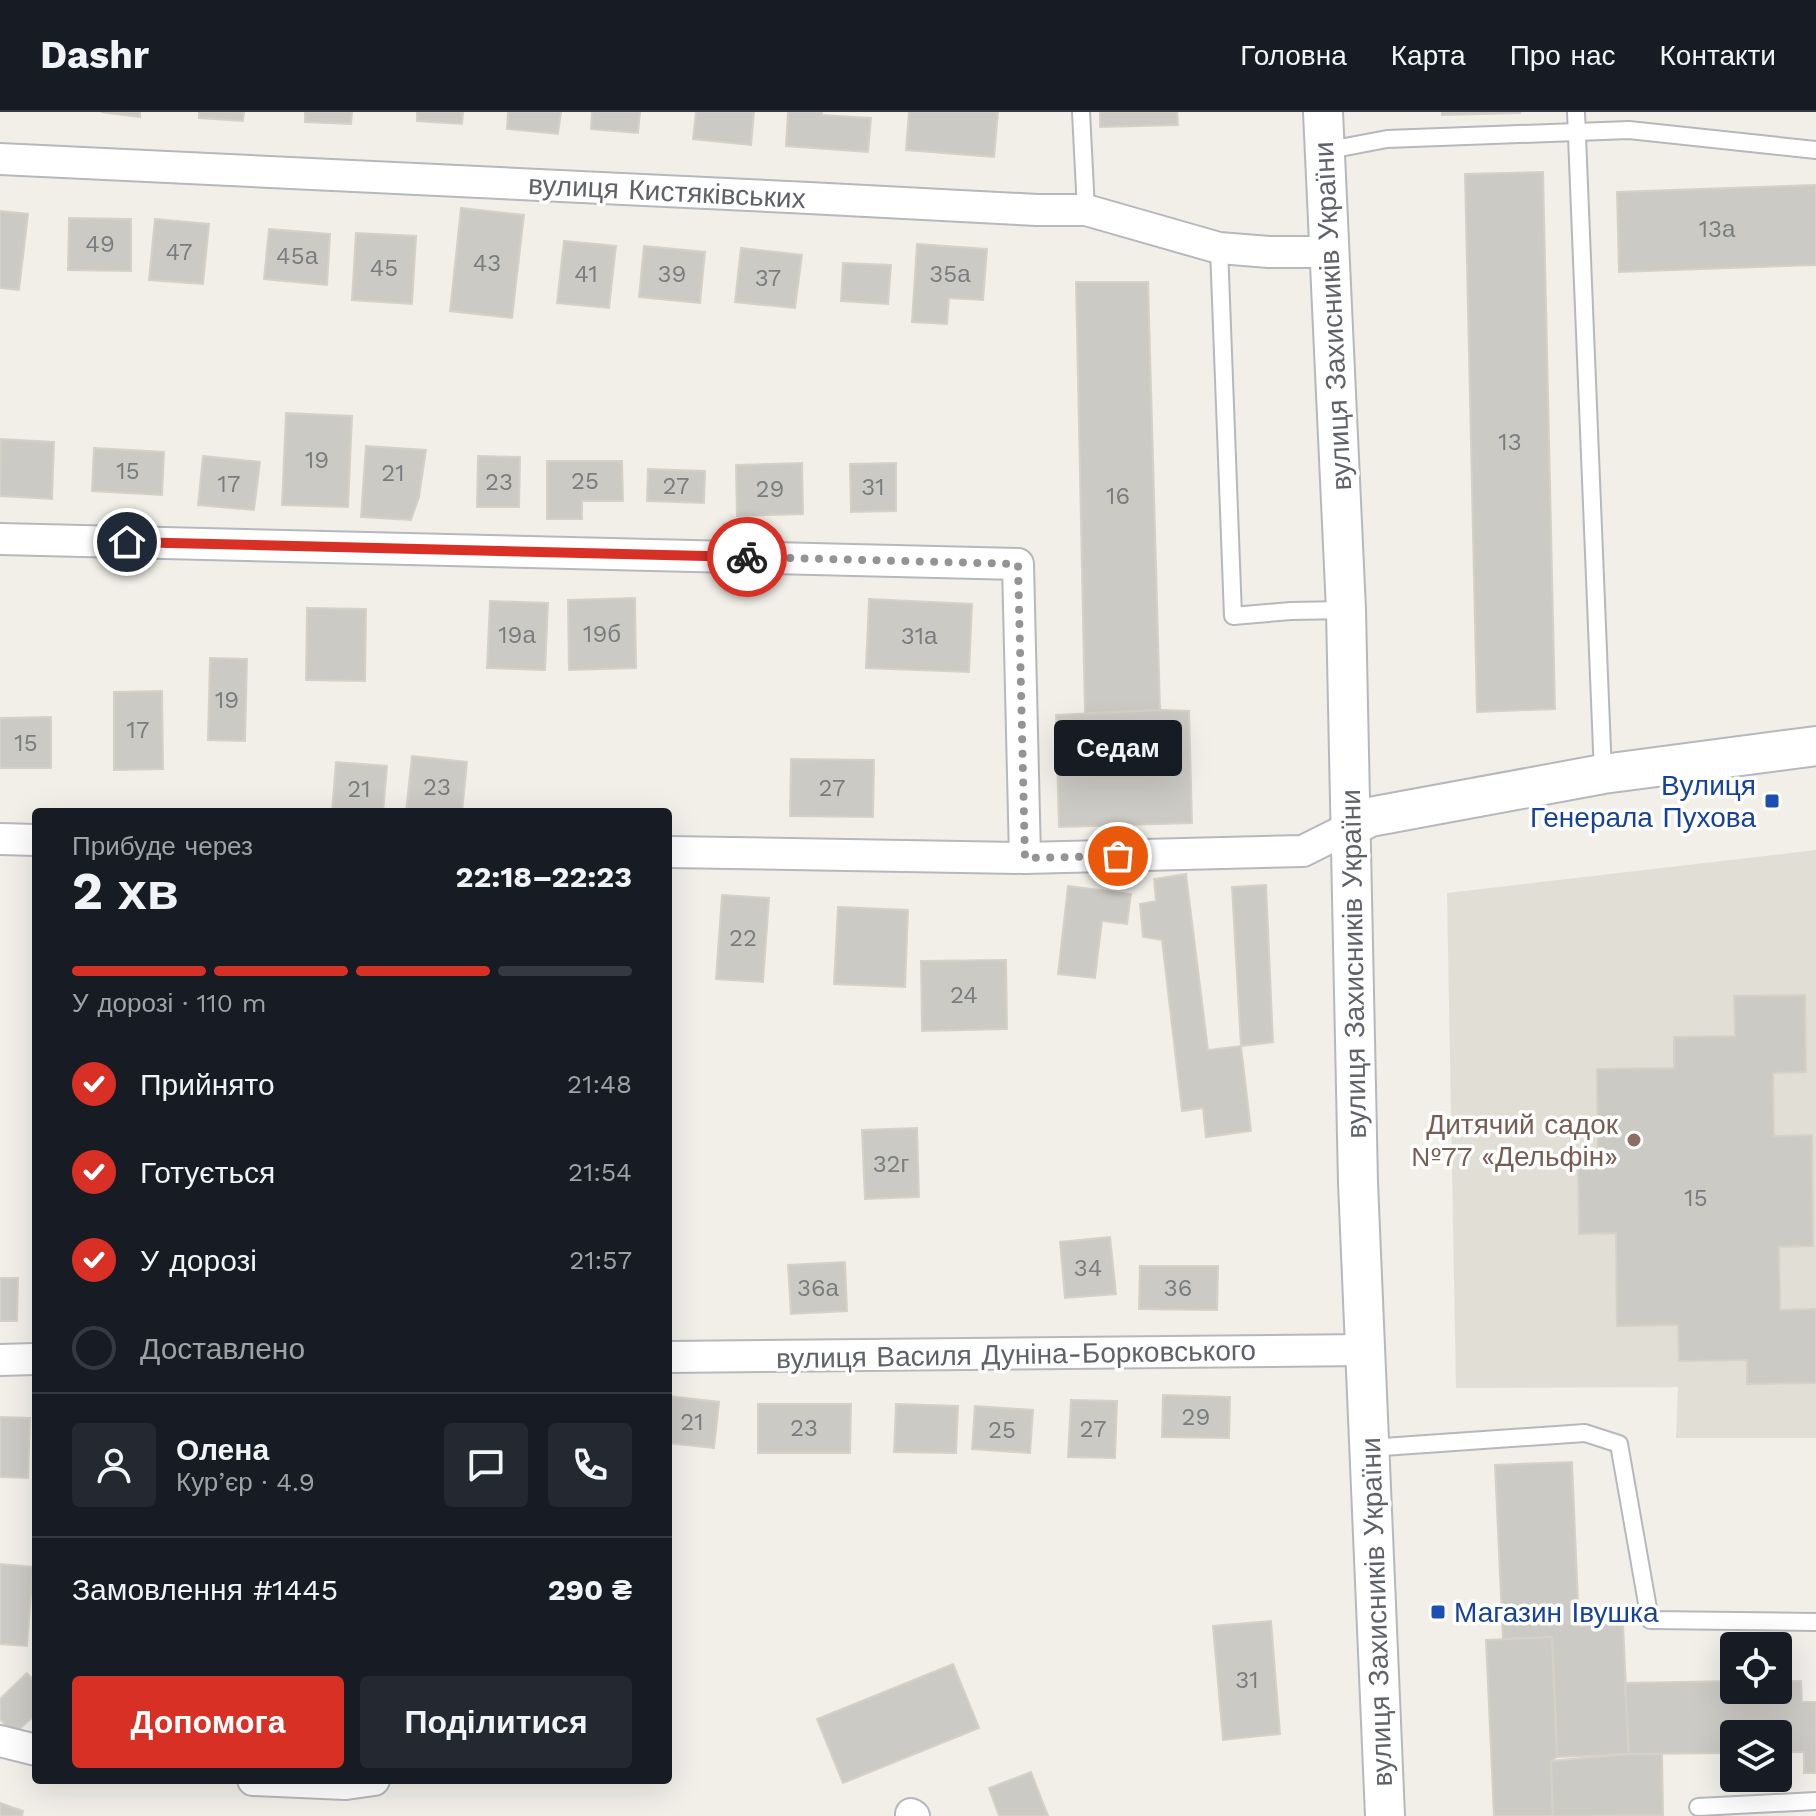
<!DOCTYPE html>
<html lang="uk">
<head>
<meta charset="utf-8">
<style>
	:root { --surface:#171b24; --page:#242831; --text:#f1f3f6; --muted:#9ea1a6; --line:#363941; --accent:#d93025 }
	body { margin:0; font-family:"Work Sans",sans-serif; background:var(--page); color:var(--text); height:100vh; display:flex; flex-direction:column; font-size:30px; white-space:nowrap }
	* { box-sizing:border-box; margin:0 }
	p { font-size:26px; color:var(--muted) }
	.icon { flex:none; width:44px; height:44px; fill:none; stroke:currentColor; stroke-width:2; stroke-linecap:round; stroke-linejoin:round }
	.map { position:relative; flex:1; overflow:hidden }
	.details { position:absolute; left:32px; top:696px; width:640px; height:976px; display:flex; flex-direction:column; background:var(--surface); border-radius:8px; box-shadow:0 8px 32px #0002 }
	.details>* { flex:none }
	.buttons { position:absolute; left:1720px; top:1520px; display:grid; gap:16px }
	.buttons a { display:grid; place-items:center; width:72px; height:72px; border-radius:8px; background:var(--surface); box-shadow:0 8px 32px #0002; font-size:40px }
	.pin { position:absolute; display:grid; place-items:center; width:68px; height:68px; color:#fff; margin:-34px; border:4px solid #fff; border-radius:50%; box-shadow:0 2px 8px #0007 }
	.courier { position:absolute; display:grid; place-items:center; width:80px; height:80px; margin:-40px; border:6px solid #d93025; border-radius:50%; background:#fff; color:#222; box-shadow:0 2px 10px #0007 }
	.bubble { position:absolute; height:56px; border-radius:8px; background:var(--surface); box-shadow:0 8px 32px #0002; font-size:26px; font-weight:700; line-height:56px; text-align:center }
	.headline em { font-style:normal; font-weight:700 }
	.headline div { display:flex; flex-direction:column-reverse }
	.headline { display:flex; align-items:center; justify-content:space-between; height:136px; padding:0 40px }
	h1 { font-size:52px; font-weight:700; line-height:60px }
	.bar { display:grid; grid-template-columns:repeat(4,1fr); gap:12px 8px; align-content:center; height:96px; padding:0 40px }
	.bar i { height:10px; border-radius:6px; background:var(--line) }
	.bar .selected { background:var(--accent) }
	.bar p { grid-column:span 4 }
	.line { display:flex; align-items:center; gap:20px; padding:0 40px; border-top:2px solid var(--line) }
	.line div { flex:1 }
	.round { display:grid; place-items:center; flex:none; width:84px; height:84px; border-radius:8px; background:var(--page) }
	ol { padding:0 40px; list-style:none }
	li { display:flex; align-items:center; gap:24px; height:88px }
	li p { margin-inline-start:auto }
	li .icon { padding:8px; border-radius:50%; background:var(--accent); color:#fff; stroke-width:4 }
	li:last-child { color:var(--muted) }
	li i { width:44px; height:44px; border:4px solid var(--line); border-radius:50% }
	.button { display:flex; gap:16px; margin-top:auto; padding:16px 40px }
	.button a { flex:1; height:92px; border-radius:8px; background:var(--accent); color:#fff; font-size:32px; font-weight:700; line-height:92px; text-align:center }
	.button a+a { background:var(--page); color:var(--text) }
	header { display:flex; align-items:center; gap:48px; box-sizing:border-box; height:112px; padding:0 40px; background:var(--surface); border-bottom:2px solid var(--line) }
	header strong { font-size:38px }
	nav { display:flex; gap:44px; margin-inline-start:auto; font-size:28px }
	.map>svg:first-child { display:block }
	.education { fill:#e1ded6 }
	.building { fill:#cccac5; stroke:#d6d1c6; stroke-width:2 }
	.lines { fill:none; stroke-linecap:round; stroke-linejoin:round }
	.service-casing { stroke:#b5b8bc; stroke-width:20 }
	.minor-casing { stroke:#b5b8bc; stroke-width:34 }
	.tertiary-casing { stroke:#b5b8bc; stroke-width:42 }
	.service { stroke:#fff; stroke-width:16 }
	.minor { stroke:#fff; stroke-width:30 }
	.tertiary { stroke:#fff; stroke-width:38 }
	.done { stroke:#929495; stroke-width:8; stroke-dasharray:0 14.4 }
	.route { stroke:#d93025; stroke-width:10 }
	.transit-dot { fill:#1a4fb4; stroke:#fff; stroke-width:3 }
	.education-dot { fill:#8d6e63; stroke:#fff; stroke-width:3 }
	.labels { text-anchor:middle; stroke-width:7; stroke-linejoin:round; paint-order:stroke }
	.number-label { font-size:24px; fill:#7a7d7f }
	.street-label { font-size:28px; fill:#5f6368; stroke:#fff }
	.transit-label { font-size:28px; fill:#164399; stroke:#fff; text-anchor:end }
	.education-label { font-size:28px; fill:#785e54; stroke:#fff; text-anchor:end }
</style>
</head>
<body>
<header>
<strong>Dashr</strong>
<nav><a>Головна</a><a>Карта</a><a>Про нас</a><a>Контакти</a></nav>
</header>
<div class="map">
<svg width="1816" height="1704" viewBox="0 0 1816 1704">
	<rect width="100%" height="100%" fill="#f1efe8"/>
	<path class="education" d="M 1816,738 L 1816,1326 L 1676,1326 L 1678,1275 L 1456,1276 L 1447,781 Z"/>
	<g class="building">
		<path d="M 101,0 L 140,0 L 140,5 Z"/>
		<path d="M 199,0 L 244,0 L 243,9 L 199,6 Z"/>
		<path d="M 305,0 L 352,0 L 351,12 L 305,10 Z"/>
		<path d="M 417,0 L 463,0 L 462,12 L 417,9 Z"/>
		<path d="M 508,0 L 561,0 L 558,22 L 507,17 Z"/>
		<path d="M 592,0 L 640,0 L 638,21 L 591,17 Z"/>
		<path d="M 696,0 L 754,0 L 751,33 L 693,27 Z"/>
		<path d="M 788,0 L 822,0 L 822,3 L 871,6 L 868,40 L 786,34 Z"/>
		<path d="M 909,0 L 998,0 L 994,45 L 906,38 Z"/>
		<path d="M 1100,0 L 1177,0 L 1178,13 L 1100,15 Z"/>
		<path d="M 1442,0 L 1520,0 L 1520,1 L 1442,3 Z"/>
		<path d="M 1543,60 L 1555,597 L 1477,600 L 1465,62 Z"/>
		<path d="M 1816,73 L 1816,153 L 1619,160 L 1617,80 Z"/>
		<path d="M 461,96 L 524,103 L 512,206 L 450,199 Z"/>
		<path d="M 0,99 L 28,102 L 19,178 L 0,176 Z"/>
		<path d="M 69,106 L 131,107 L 131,159 L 68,158 Z"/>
		<path d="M 155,107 L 209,112 L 203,172 L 149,168 Z"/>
		<path d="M 269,117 L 330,122 L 327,173 L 264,167 Z"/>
		<path d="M 356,121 L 416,124 L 412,192 L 352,188 Z"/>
		<path d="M 564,129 L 616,134 L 609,196 L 557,191 Z"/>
		<path d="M 917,132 L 987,137 L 983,188 L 949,186 L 947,212 L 912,210 Z"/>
		<path d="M 644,134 L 705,140 L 700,191 L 639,185 Z"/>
		<path d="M 741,136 L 802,143 L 795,196 L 735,190 Z"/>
		<path d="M 843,151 L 891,153 L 888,192 L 841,189 Z"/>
		<path d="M 1076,170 L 1148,170 L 1160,598 L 1085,601 Z"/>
		<path d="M 286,301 L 352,304 L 348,395 L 282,393 Z"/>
		<path d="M 1,327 L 54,330 L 52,387 L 0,384 Z"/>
		<path d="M 366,334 L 426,338 L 419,385 L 411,408 L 361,405 Z"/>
		<path d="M 94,336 L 164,340 L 162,383 L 92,379 Z"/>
		<path d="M 203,344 L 260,350 L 254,398 L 198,393 Z"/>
		<path d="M 478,344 L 520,345 L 519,395 L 477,395 Z"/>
		<path d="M 547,349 L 622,349 L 623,389 L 582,389 L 582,407 L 547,407 Z"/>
		<path d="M 802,351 L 803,402 L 737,404 L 736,353 Z"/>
		<path d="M 896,351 L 896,399 L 851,400 L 850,352 Z"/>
		<path d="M 648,357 L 705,359 L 704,391 L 647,389 Z"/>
		<path d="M 635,486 L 636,556 L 569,558 L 568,488 Z"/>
		<path d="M 869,487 L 972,492 L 969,560 L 866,556 Z"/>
		<path d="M 490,489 L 548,491 L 545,558 L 487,556 Z"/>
		<path d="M 307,496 L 366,497 L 365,569 L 306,568 Z"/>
		<path d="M 210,546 L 247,547 L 245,629 L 208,628 Z"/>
		<path d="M 162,579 L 163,657 L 114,658 L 114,580 Z"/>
		<path d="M 1160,598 L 1189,599 L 1192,711 L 1059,715 L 1056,603 Z"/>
		<path d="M 51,605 L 51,656 L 0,656 L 0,606 Z"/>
		<path d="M 412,644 L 467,650 L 462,700 L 406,700 Z"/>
		<path d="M 791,647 L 874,648 L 873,705 L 790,704 Z"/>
		<path d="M 336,650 L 387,654 L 383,700 L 332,700 Z"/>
		<path d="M 1186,762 L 1208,938 L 1241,934 L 1251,1019 L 1206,1025 L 1203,996 L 1182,999 L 1162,828 L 1143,825 L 1140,792 L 1156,789 L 1154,767 Z"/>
		<path d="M 1266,773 L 1273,930 L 1241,934 L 1232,775 Z"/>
		<path d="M 1068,774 L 1131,782 L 1127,812 L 1102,809 L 1095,866 L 1058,862 Z"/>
		<path d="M 722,783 L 769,786 L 763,870 L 716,867 Z"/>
		<path d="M 838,795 L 908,798 L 905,875 L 834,872 Z"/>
		<path d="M 1006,848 L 1007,917 L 922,919 L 921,849 Z"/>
		<path d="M 1805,883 L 1806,960 L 1773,961 L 1774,1024 L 1812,1023 L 1813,1134 L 1779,1135 L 1780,1198 L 1816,1197 L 1816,1271 L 1747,1272 L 1747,1248 L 1679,1249 L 1678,1213 L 1617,1214 L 1616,1121 L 1579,1122 L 1578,1052 L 1598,1051 L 1597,957 L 1674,956 L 1674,925 L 1735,924 L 1734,884 Z"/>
		<path d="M 917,1016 L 919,1085 L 865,1087 L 862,1018 Z"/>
		<path d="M 1110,1125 L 1116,1182 L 1065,1186 L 1060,1130 Z"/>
		<path d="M 845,1150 L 847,1199 L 791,1202 L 788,1153 Z"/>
		<path d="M 1140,1154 L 1218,1154 L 1217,1198 L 1139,1197 Z"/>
		<path d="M 0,1166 L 18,1166 L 17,1209 L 0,1209 Z"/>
		<path d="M 1163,1283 L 1230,1285 L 1229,1326 L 1162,1325 Z"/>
		<path d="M 668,1284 L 719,1290 L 714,1336 L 668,1331 Z"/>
		<path d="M 1071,1288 L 1117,1289 L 1115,1346 L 1068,1345 Z"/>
		<path d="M 758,1292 L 851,1292 L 850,1341 L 758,1341 Z"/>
		<path d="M 896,1292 L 958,1294 L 956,1341 L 894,1340 Z"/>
		<path d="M 975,1294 L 1033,1298 L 1030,1341 L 972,1337 Z"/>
		<path d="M 0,1305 L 30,1306 L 28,1366 L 0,1365 Z"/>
		<path d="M 1572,1350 L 1579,1514 L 1623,1512 L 1629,1642 L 1557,1645 L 1552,1525 L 1503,1527 L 1495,1353 Z"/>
		<path d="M 0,1452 L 33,1455 L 27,1534 L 0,1532 Z"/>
		<path d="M 1271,1509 L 1280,1622 L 1223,1628 L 1213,1514 Z"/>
		<path d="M 1552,1525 L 1557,1645 L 1551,1649 L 1553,1704 L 1494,1704 L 1486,1528 Z"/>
		<path d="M 953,1552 L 979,1616 L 843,1671 L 817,1607 Z"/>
		<path d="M 27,1561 L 36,1571 L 36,1602 L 14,1622 L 0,1607 L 0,1587 Z"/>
		<path d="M 1734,1569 L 1734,1578 L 1778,1578 L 1778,1569 L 1801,1569 L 1802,1590 L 1816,1590 L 1816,1661 L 1804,1661 L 1804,1640 L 1778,1640 L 1778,1622 L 1734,1622 L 1734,1641 L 1629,1642 L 1625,1571 Z"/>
		<path d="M 1629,1642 L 1662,1642 L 1663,1703 L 1553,1704 L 1551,1649 Z"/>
		<path d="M 1031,1660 L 1048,1704 L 999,1704 L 989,1676 Z"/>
		<path d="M 0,1691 L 23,1699 L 22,1704 L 0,1704 Z"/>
	</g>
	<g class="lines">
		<defs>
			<g id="service">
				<path d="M 1081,0 L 1086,98"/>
				<path d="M 1576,0 L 1603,662"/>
				<path d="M 1324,39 L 1387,27 L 1629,18 L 1816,38"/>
				<path d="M 1219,136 L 1233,504 L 1291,499 L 1346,498"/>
				<path d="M 1369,1336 L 1585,1321 L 1619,1332 L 1650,1508 L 1816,1510"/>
				<path d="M 1698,1695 L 1816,1689"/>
			</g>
			<g id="minor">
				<path d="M 0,47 L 809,86 L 1037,98 L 1086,98 L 1219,136 L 1269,140 L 1328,140"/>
				<path d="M 0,427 L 1018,452 L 1025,746"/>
				<path d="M 0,727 L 36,728"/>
				<path d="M 668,740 L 1025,746 L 1303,739 L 1351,715"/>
				<path d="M 668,1245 L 1365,1238"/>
				<path d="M 0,1248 L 36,1247"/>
				<path d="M 0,1629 L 36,1638"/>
				<path d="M 253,1668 L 346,1672 L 374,1668"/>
				<path d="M 911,1702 L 914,1704"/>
			</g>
			<g id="tertiary">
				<path d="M 1323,0 L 1346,498 L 1358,1071 L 1385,1704"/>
				<path d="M 1351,715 L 1370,705 L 1603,662 L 1816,634"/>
			</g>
		</defs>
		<use href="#service" class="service-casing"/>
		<use href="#minor" class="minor-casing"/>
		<use href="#tertiary" class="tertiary-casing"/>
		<use href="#service" class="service"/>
		<use href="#minor" class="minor"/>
		<use href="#tertiary" class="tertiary"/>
	</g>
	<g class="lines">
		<path class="done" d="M 747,445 L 1018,452 L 1025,746 L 1118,744"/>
		<path class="route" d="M 127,430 L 747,445"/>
	</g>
	<g class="transit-dot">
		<rect x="1764" y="681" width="16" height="16" rx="4"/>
		<rect x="1430" y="1492" width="16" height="16" rx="4"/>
	</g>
	<circle class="education-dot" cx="1634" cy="1028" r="8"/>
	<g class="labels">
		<g class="number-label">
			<text x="1717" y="125">13а</text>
			<text x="100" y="140">49</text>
			<text x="179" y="148">47</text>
			<text x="297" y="152">45а</text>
			<text x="487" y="159">43</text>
			<text x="384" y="164">45</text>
			<text x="586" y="170">41</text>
			<text x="672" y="170">39</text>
			<text x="950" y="170">35а</text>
			<text x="768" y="174">37</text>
			<text x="1510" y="338">13</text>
			<text x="317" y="356">19</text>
			<text x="128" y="367">15</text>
			<text x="393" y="369">21</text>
			<text x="585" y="377">25</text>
			<text x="499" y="378">23</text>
			<text x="229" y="380">17</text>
			<text x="676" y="382">27</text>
			<text x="873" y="383">31</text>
			<text x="770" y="385">29</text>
			<text x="1118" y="392">16</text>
			<text x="602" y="530">19б</text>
			<text x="517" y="531">19а</text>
			<text x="919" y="532">31а</text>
			<text x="227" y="596">19</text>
			<text x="138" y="626">17</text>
			<text x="26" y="639">15</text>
			<text x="437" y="683">23</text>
			<text x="832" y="684">27</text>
			<text x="359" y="685">21</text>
			<text x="743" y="834">22</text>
			<text x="964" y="891">24</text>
			<text x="891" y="1060">32г</text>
			<text x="1696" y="1094">15</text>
			<text x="1088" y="1164">34</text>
			<text x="818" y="1184">36а</text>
			<text x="1178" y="1184">36</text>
			<text x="1196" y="1313">29</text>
			<text x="692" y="1318">21</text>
			<text x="804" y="1324">23</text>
			<text x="1093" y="1325">27</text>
			<text x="1002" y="1326">25</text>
			<text x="1247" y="1576">31</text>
		</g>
		<g class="street-label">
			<text transform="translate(667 79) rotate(3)" y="10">вулиця Кистяківських</text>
			<text transform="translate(1332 204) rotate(-93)" y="10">вулиця Захисників України</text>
			<text transform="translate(1353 852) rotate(-91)" y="10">вулиця Захисників України</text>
			<text transform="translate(1016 1242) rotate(-1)" y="10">вулиця Василя Дуніна-Борковського</text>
			<text transform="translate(1376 1500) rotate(-92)" y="10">вулиця Захисників України</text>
		</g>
		<g class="transit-label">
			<text x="1756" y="683">Вулиця<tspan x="1756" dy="32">Генерала Пухова</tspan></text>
			<text x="1454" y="1510" text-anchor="start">Магазин Івушка</text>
		</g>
		<g class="education-label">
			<text x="1618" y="1022">Дитячий садок<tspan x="1618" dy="32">№77 «Дельфін»</tspan></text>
		</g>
	</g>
</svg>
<div class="buttons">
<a><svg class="icon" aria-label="locate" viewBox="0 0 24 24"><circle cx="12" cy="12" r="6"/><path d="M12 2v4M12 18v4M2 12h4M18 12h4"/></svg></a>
<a><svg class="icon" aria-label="layers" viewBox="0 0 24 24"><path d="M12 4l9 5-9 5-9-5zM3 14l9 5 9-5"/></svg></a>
</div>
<div class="pin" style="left:1118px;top:744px;background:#ea580c"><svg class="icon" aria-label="bag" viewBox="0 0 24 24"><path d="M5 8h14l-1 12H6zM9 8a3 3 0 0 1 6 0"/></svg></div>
<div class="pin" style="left:127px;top:430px;background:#1f2937"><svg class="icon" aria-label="home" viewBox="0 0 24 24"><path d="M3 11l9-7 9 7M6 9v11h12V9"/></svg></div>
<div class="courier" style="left:747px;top:445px"><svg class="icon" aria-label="bike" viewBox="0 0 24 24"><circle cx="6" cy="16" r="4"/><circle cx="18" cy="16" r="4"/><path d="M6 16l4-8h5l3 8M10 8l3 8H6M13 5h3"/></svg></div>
<div class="bubble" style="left:1054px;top:608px;width:128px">Седам</div>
<section class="details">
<div class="headline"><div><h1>2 хв</h1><p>Прибуде через</p></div><em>22:18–22:23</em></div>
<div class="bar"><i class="selected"></i><i class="selected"></i><i class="selected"></i><i></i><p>У дорозі · 110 m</p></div>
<ol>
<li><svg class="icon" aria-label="check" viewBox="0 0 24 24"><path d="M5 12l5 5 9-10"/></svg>Прийнято<p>21:48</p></li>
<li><svg class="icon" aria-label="check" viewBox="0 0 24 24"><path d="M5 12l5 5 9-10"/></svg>Готується<p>21:54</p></li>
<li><svg class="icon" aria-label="check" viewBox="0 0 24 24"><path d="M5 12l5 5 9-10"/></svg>У дорозі<p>21:57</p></li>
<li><i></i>Доставлено</li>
</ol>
<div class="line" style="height:144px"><a class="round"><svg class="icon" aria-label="person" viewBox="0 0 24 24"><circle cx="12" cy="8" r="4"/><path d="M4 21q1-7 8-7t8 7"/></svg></a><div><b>Олена</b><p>Кур’єр · 4.9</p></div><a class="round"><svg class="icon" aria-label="chat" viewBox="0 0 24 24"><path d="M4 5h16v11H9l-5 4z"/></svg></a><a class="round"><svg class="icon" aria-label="phone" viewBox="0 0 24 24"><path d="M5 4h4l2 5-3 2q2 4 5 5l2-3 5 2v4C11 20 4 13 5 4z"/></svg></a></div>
<div class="line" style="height:104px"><div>Замовлення #1445</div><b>290 ₴</b></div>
<div class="button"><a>Допомога</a><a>Поділитися</a></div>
</section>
</div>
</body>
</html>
